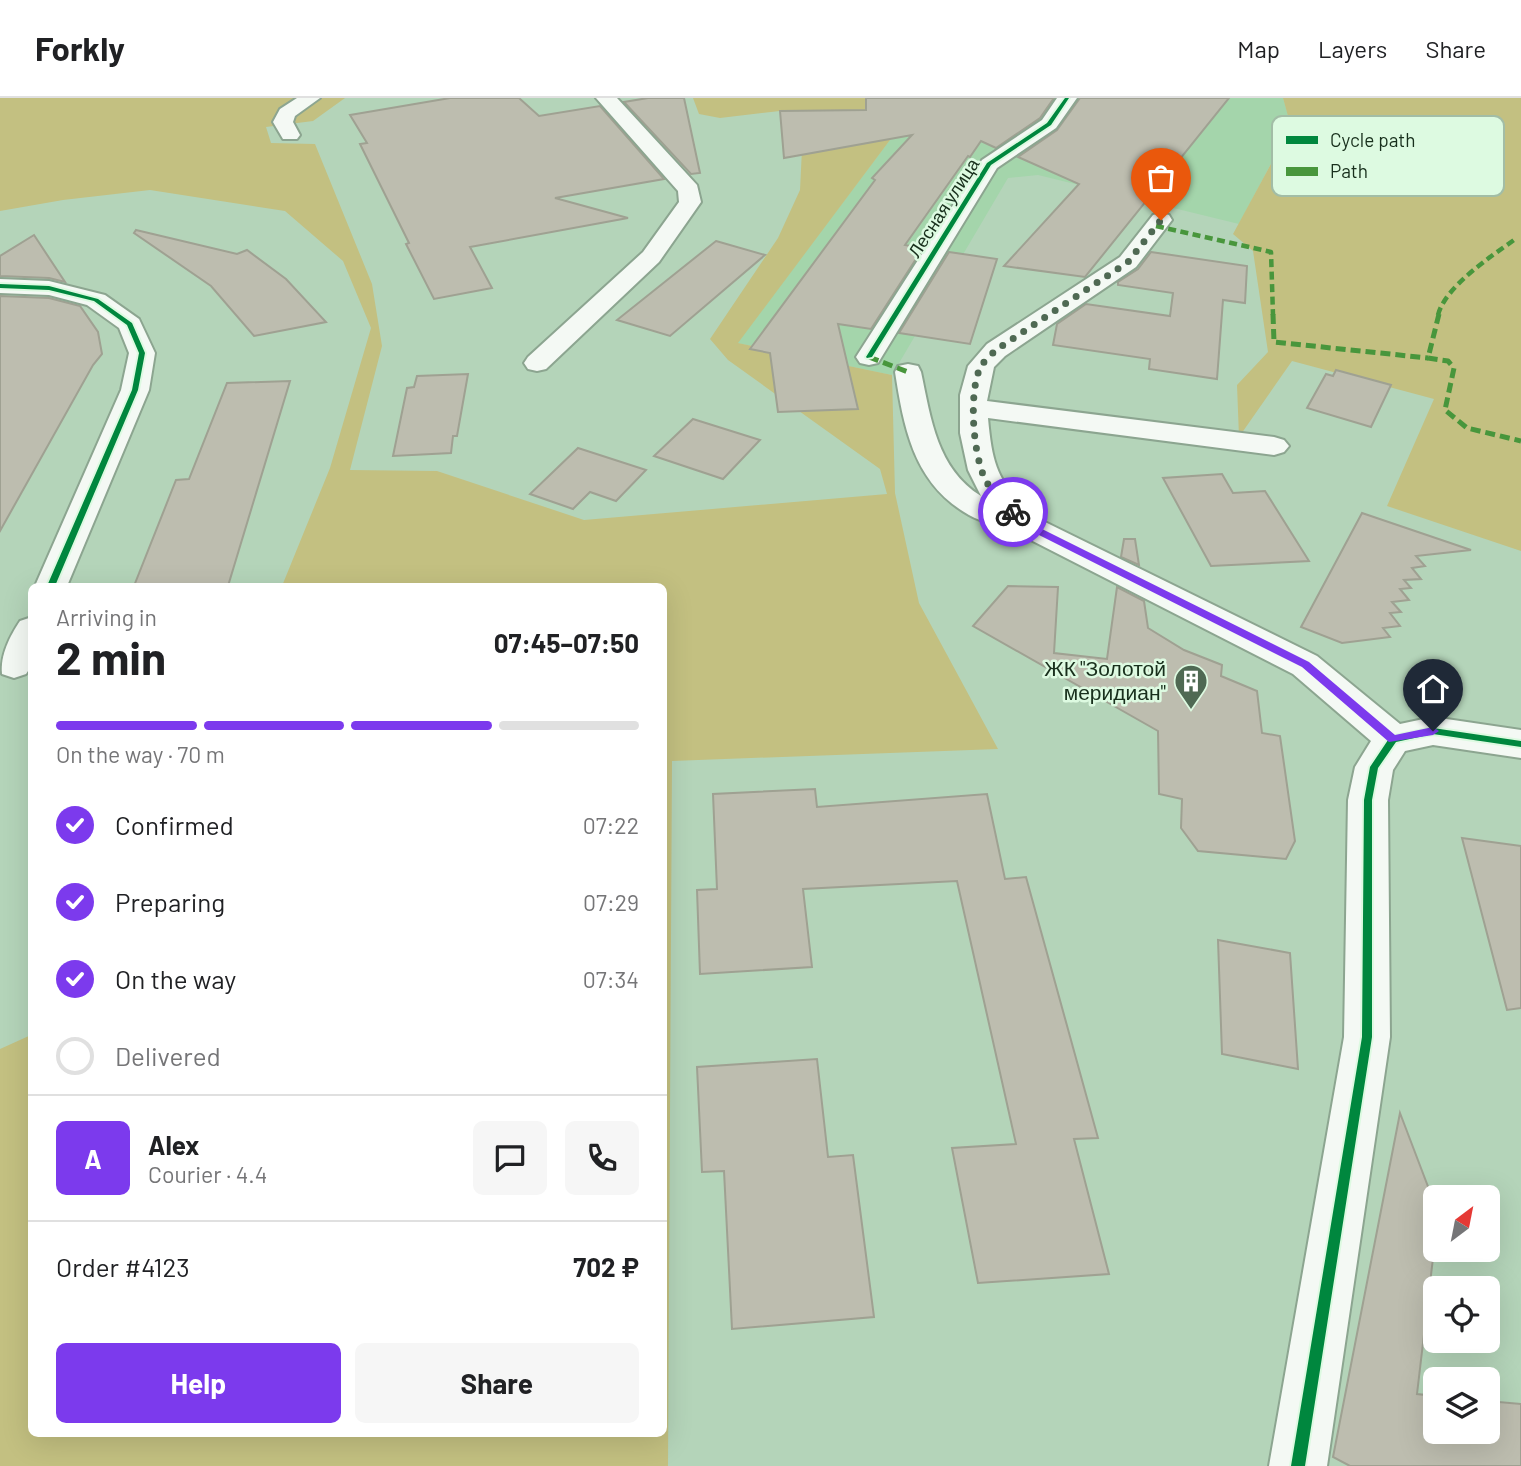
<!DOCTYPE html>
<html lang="en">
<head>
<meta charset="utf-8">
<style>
	:root { --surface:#fff; --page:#f6f6f6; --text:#202124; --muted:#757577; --line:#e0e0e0; --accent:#7c3aed }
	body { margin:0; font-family:Barlow,sans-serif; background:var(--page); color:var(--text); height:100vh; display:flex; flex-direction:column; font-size:26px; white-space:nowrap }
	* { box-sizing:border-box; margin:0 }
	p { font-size:23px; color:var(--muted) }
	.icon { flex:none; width:38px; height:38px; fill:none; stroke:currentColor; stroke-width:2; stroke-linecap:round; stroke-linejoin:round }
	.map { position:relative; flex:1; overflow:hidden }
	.drawer { position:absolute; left:28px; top:485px; width:639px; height:854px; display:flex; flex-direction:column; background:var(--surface); border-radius:10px; box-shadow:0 7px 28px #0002 }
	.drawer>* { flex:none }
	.needle { width:46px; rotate:32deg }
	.fabs { position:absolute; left:1423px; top:1087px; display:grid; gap:14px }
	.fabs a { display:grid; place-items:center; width:77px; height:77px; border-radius:10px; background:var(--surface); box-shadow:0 7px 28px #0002; font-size:35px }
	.pin { position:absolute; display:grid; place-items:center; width:60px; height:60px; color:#fff; margin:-72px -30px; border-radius:50% 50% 50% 0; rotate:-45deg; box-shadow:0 0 7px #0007 }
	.pin .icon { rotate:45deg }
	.courier { position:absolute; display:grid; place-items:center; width:70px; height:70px; margin:-35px; border:5px solid #7c3aed; border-radius:50%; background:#fff; color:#222; box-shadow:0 2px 9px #0007 }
	.headline em { font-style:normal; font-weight:700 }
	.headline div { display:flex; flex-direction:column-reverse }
	.headline { display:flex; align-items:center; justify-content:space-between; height:119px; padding:0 28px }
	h1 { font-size:46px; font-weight:700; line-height:52px }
	.bar { display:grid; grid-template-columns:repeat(4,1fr); gap:10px 7px; align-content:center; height:84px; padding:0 28px }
	.bar i { height:9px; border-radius:5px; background:var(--line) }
	.bar .selected { background:var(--accent) }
	.bar p { grid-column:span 4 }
	.line { display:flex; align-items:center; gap:18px; padding:0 28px; border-top:2px solid var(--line) }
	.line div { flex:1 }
	.round { display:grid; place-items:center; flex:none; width:74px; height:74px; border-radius:10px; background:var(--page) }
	ol { padding:0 28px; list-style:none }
	li { display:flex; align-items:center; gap:21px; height:77px }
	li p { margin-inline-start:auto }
	li .icon { padding:7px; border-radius:50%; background:var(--accent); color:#fff; stroke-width:4 }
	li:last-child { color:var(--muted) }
	li i { width:38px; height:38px; border:4px solid var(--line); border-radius:50% }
	.action { display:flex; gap:14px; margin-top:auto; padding:14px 28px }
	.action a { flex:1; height:80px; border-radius:10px; background:var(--accent); color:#fff; font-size:28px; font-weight:700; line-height:80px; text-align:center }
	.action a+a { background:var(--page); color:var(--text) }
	header { display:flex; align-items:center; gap:42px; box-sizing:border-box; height:98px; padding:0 35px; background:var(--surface); border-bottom:2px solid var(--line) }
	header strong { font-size:33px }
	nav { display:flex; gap:38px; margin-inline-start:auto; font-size:24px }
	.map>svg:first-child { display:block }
	.built { fill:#a4d5ab }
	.green { fill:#c3c081 }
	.building { fill:#bdbdaf; stroke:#9fa192; stroke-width:2 }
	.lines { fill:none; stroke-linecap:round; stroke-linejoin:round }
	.minor-casing { stroke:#8ca590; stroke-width:4 }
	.minor { fill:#f4f9f4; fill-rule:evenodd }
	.quiet-far1 { stroke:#48963c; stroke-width:4.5; stroke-dasharray:8 4.5; stroke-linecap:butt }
	.quiet { stroke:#48963c; stroke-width:5; stroke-dasharray:10 5; stroke-linecap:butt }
	.cycleway-casing { stroke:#ddfae1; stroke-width:4 }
	.cycleway { fill:#00873e; fill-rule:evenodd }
	.route { fill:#7c3aed }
	.done { stroke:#4f6953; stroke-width:7; stroke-dasharray:0 12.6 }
	.labels { text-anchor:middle; stroke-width:5; stroke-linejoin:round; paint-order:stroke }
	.far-street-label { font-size:18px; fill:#182f1c; stroke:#ddfae1 }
	.poi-label { font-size:21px; fill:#182f1c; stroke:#ddfae1; text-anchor:end }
	.key { fill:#ddfae1; stroke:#a2bda6; stroke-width:2 }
	.key-label { font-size:19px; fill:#182f1c }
</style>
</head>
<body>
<header>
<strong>Forkly</strong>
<nav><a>Map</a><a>Layers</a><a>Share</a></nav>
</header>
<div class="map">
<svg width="1521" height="1368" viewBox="0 0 1521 1368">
	<rect width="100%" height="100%" fill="#b4d4b9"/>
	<path class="built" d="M 993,0 L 1283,0 L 1291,28 L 1239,126 L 1038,77 L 1008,80 L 892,277 L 737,245 L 893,38 Z"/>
	<g class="green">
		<path d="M 0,0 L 345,0 L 313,23 L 266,29 L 271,45 L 315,46 L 372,186 L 382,248 L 350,372 L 437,373 L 584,422 L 887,396 L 880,371 L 728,262 L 710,241 L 778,140 L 800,92 L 802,51 L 879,13 L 780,13 L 720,20 L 699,16 L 693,0 L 879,0 L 893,38 L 738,245 L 892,277 L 895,395 L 919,505 L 998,651 L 672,663 L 668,1368 L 0,1368 L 0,951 L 31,937 L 32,1335 L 663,1335 L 663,488 L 282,488 L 330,370 L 371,230 L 343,163 L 285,113 L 150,92 L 63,102 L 0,113 Z"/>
		<path d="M 1283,0 L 1521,0 L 1521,453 L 1387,408 L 1434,301 L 1292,263 L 1239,339 L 1237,287 L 1268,254 L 1253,153 L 1233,136 L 1291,29 Z"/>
	</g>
	<g class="building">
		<path d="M 450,0 L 519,0 L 539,18 L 600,8 L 664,81 L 555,100 L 628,120 L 470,149 L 492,190 L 434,201 L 406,146 L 409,145 L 360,46 L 367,45 L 350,17 Z"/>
		<path d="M 648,0 L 684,0 L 700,75 L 691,76 L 624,4 Z"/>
		<path d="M 866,0 L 1054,0 L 1040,20 L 996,50 L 981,43 L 970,59 L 968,58 L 905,147 L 923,150 L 871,231 L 838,226 L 858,311 L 778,314 L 770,255 L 750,251 L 875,82 L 872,80 L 912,37 L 784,60 L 780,13 L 866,12 Z"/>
		<path d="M 1080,0 L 1229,0 L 1085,179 L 1004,168 L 1079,86 L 1018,59 L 1057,32 Z"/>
		<path d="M 136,132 L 237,156 L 247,152 L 286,181 L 326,224 L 254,238 L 211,188 L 134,135 Z"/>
		<path d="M 34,137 L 65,184 L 49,180 L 0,178 L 0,158 Z"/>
		<path d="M 716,143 L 765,157 L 670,238 L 617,222 Z"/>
		<path d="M 949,154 L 997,161 L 970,246 L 899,235 Z"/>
		<path d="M 1151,154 L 1247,168 L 1245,205 L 1223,202 L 1217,281 L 1149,271 L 1150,261 L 1053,247 L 1057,226 L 1086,206 L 1170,218 L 1173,195 L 1118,187 L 1118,184 L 1138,171 Z"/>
		<path d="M 0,198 L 49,200 L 80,208 L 98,234 L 102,256 L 93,267 L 0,433 Z"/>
		<path d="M 1336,272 L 1391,287 L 1371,329 L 1307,310 L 1326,276 L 1333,278 Z"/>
		<path d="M 468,276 L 457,338 L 453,338 L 451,355 L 393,358 L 407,290 L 414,289 L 417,278 Z"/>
		<path d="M 290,283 L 228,488 L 134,488 L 176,382 L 189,381 L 227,285 Z"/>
		<path d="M 693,321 L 760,342 L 723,381 L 654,358 Z"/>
		<path d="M 578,350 L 646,372 L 616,403 L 590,394 L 573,411 L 530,396 Z"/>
		<path d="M 1222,376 L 1233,395 L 1265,393 L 1309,463 L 1211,468 L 1163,380 Z"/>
		<path d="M 1362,415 L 1471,452 L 1416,458 L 1425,468 L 1412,470 L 1421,481 L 1404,482 L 1411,490 L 1400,491 L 1409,502 L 1392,504 L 1401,514 L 1390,515 L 1400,528 L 1383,530 L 1390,539 L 1342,545 L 1301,529 Z"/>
		<path d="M 1124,441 L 1135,441 L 1139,467 L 1121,459 Z"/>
		<path d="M 1008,488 L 1058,489 L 1054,555 L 1107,561 L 1117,489 L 1144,503 L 1148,530 L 1184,552 L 1222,567 L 1221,578 L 1257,593 L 1262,635 L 1280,638 L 1295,743 L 1286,761 L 1198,753 L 1181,730 L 1182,701 L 1159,696 L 1158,633 L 973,528 Z"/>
		<path d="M 815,691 L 817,709 L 987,696 L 1005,781 L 1026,779 L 1098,1040 L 1074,1041 L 1109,1176 L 978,1185 L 952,1050 L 1016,1046 L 957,783 L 803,791 L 812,869 L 700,876 L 697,792 L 717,791 L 713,696 Z"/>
		<path d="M 1462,740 L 1521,748 L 1521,910 L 1507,912 Z"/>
		<path d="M 1218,842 L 1290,855 L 1298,971 L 1222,956 Z"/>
		<path d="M 817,961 L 828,1059 L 853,1057 L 874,1219 L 732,1231 L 724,1073 L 702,1074 L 697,969 Z"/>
		<path d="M 1400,1015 L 1435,1107 L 1435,1143 L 1417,1296 L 1435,1298 L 1435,1334 L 1488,1334 L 1488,1303 L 1521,1306 L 1521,1368 L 1350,1368 L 1333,1359 Z"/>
	</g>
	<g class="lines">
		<defs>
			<g id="minor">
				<path d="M 297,0 L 320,0 L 295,18 L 293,24 L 300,37 L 297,41 L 283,41 L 273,24 L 280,11 Z"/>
				<path d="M 596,0 L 617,0 L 697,87 L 701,104 L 659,164 L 546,271 L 537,273 L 528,271 L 524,265 L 528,259 L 643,154 L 679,104 L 678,93 Z"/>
				<path d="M 1057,0 L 1077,0 L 1056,30 L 997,70 L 878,265 L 869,267 L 860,265 L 856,259 L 982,62 L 1042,22 Z"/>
				<path d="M 1161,115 L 1169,117 L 1172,122 L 1136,169 L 1005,258 L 994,269 L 987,303 L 1274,339 L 1284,342 L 1289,348 L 1284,354 L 1274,357 L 988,320 C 993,377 1001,389 1045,424 L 1317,558 L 1400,626 L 1433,619 L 1521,632 L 1521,660 L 1433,647 L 1405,653 L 1393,672 L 1388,702 L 1390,939 L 1327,1368 L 1269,1368 L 1344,939 L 1348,702 L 1355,669 L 1371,643 L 1293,576 L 1023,438 C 1013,430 984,426 969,417 C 914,386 904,331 895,274 L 898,268 L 908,266 L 918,268 L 921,274 C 931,321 937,371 981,398 L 968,372 L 960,335 L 960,297 L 968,268 L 987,246 L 1120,159 L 1153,117 Z"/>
				<path d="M 0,181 L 49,183 L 105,197 L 139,221 L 155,255 L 149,292 L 67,488 L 35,488 L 121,292 L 129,255 L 119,230 L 87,207 L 49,197 L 0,195 Z"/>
				<path d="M 32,519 L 32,567 L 26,576 L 14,580 L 2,576 C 0,557 10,538 20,523 Z"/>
			</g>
		</defs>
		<use href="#minor" class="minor-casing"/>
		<use href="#minor" class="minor"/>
		<g class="quiet-far1">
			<path d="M 1156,128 L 1271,154 L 1273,217"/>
			<path d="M 1438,217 C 1445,189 1490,159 1514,142"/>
		</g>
		<g class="quiet">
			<path d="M 1273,216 L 1274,244 L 1428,260"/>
			<path d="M 1439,216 L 1428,260 L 1448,263 L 1454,270 L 1445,312 L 1467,330 L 1521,343"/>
			<path d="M 869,259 L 908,274"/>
		</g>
		<defs>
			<g id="cycleway">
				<path d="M 1065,0 L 1069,0 L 1051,27 L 991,67 L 872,259 L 867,260 L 866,259 L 987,65 L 1047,25 Z"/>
				<path d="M 0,186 L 49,188 L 98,201 L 132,225 L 145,255 L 138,292 L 55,488 L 47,488 L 132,292 L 139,255 L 127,227 L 94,203 L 49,192 L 0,190 Z"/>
				<path d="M 1433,630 L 1521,643 L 1521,649 L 1433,636 L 1396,644 L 1378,670 L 1372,702 L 1372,939 L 1305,1368 L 1291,1368 L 1362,939 L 1364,702 L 1370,669 L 1390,639 Z"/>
			</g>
		</defs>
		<use href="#cycleway" class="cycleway-casing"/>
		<use href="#cycleway" class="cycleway"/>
	</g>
	<path class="route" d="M 1013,411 L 1038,429 L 1309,564 L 1395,637 L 1433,629 L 1439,633 L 1433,637 L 1389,644 L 1302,569 L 1031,433 L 1010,416 L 1009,414 Z"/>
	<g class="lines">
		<path class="done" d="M 1013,414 C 1002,404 992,395 985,381 C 973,356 968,293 981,268 C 985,262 991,257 996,252 L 1128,164 L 1161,122"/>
	</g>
	<defs>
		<symbol id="building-pin" viewBox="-11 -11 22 30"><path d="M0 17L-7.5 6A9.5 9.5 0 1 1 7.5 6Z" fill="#4f6953" stroke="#ddfae1"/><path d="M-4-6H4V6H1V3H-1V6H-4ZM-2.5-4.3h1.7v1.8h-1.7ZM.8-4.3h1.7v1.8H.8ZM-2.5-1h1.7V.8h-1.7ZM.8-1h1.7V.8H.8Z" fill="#fff"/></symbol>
	</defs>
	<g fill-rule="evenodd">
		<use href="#building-pin" x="1172" y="564" width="38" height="52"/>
	</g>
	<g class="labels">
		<g class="far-street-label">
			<text transform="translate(944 110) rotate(-57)" y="6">Лесная улица</text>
		</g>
		<g class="poi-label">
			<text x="1166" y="578">ЖК "Золотой<tspan x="1166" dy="24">меридиан"</tspan></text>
		</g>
	</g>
	<rect x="1272" y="18" width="232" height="80" rx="10" class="key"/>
	<rect x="1286" y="38" width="32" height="8" fill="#00873e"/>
	<rect x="1286" y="69" width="32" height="9" fill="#48963c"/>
	<g class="key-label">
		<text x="1330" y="49">Cycle path</text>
		<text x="1330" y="80">Path</text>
	</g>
</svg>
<div class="fabs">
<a><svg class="needle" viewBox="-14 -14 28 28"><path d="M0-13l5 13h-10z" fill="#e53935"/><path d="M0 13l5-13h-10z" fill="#757577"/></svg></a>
<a><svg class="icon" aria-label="locate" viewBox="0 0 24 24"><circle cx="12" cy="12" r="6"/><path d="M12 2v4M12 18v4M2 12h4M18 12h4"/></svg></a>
<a><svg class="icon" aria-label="layers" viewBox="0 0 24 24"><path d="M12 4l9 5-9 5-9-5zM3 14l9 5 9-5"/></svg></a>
</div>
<div class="pin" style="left:1161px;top:122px;background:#ea580c"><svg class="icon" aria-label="bag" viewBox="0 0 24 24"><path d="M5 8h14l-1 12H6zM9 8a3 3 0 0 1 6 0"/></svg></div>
<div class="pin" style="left:1433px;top:633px;background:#1f2937"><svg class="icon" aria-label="home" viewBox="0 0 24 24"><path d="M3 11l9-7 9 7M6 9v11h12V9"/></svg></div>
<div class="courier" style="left:1013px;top:414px"><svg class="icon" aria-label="bike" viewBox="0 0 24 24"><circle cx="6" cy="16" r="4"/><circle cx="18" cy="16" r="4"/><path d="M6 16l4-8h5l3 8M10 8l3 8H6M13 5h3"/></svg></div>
<section class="drawer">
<div class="headline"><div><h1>2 min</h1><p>Arriving in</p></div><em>07:45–07:50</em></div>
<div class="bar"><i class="selected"></i><i class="selected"></i><i class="selected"></i><i></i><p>On the way · 70 m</p></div>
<ol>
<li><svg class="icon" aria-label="check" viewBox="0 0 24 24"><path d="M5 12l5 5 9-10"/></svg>Confirmed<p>07:22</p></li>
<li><svg class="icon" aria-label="check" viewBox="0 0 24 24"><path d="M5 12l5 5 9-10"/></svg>Preparing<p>07:29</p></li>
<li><svg class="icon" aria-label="check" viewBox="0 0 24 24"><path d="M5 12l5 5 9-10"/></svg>On the way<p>07:34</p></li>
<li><i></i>Delivered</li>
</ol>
<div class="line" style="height:126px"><b class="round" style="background:var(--accent);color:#fff">A</b><div><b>Alex</b><p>Courier · 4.4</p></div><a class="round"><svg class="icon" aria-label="chat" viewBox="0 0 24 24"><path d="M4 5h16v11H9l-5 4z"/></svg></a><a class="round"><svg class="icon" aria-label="phone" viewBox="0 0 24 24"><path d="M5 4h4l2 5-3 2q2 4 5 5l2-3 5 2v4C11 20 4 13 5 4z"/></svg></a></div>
<div class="line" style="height:91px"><div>Order #4123</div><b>702 ₽</b></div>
<div class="action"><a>Help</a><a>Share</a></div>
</section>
</div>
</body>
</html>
